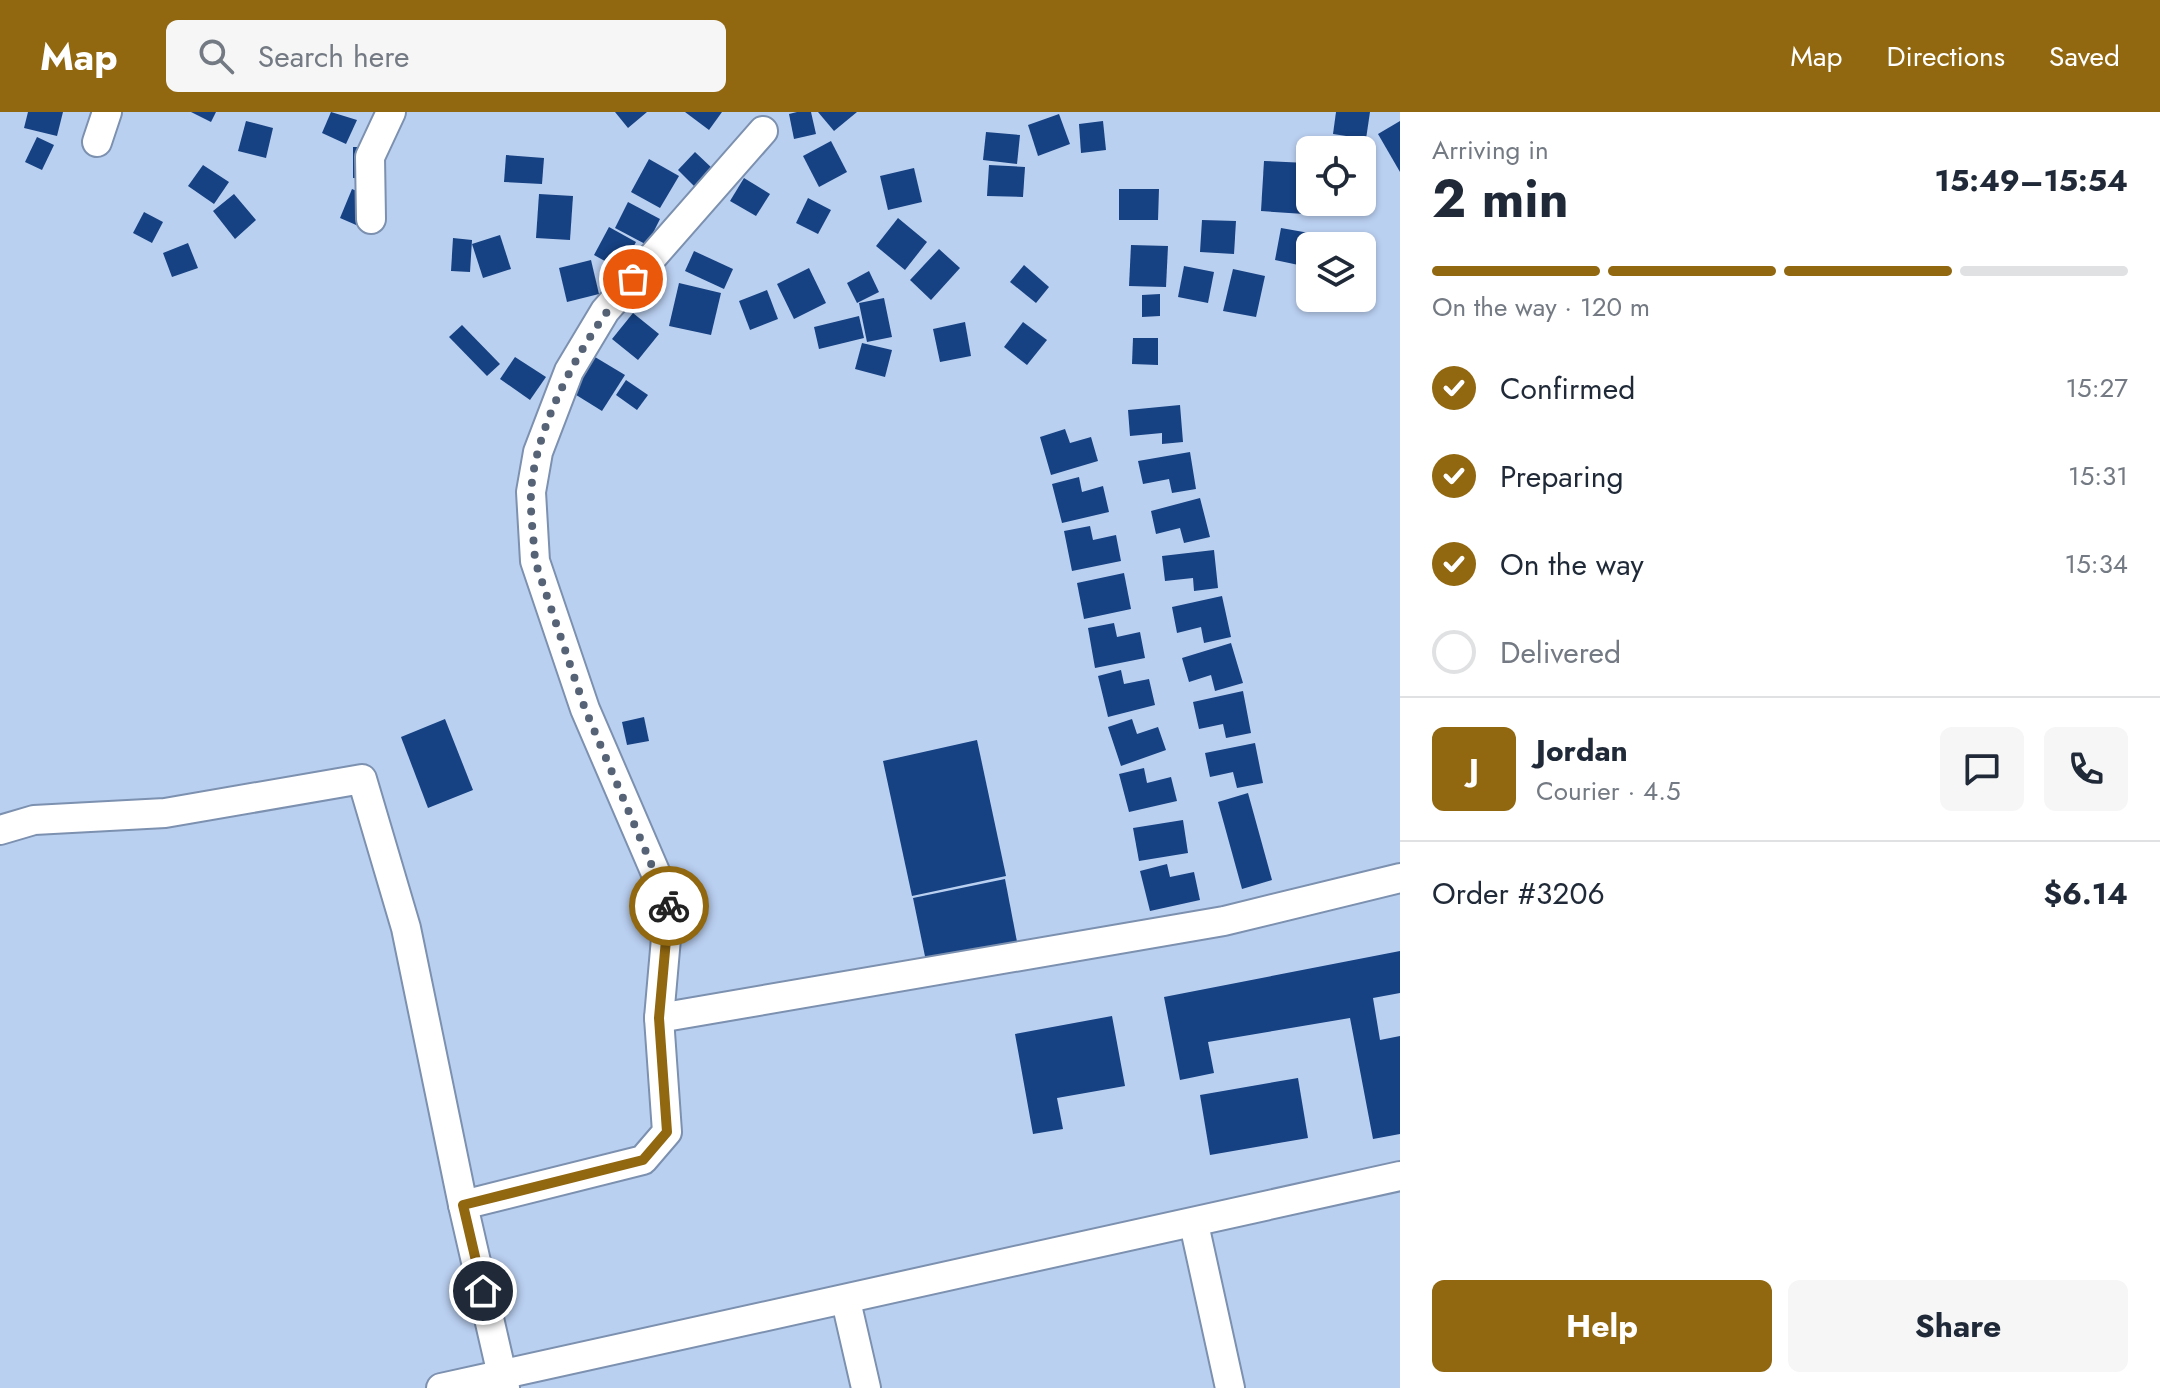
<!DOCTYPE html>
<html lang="en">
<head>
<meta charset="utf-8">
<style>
	:root { --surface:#fff; --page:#f6f6f7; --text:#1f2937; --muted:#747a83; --line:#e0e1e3; --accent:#916710 }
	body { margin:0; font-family:Jost,sans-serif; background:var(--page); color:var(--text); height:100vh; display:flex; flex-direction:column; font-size:30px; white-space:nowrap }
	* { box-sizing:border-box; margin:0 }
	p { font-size:26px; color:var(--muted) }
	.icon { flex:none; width:44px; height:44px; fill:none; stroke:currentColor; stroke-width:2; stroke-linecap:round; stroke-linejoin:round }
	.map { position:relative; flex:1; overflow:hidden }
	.side { display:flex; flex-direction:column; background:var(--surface); width:760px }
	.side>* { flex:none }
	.fabs { position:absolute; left:1296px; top:24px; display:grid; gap:16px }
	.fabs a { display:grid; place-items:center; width:80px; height:80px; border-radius:12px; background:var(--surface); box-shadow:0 2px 6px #0004; font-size:40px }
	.pin { position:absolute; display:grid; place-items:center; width:68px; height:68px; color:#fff; margin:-34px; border:4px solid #fff; border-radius:50%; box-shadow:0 2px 8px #0007 }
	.courier { position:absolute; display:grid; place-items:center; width:80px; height:80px; margin:-40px; border:6px solid #916710; border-radius:50%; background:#fff; color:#222; box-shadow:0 2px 10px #0007 }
	.overview em { font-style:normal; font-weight:700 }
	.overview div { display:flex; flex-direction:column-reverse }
	.overview { display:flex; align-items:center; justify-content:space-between; height:136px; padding:0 32px }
	h1 { font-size:52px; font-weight:700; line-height:60px }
	.bar { display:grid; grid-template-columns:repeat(4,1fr); gap:12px 8px; align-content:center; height:96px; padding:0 32px }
	.bar i { height:10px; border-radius:6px; background:var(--line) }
	.bar .current { background:var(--accent) }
	.bar p { grid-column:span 4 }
	.line { display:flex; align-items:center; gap:20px; padding:0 32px; border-top:2px solid var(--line) }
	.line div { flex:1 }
	.round { display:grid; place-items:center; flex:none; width:84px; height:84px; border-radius:12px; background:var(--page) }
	ol { padding:0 32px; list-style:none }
	li { display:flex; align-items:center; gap:24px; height:88px }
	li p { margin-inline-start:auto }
	li .icon { padding:8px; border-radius:50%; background:var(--accent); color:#fff; stroke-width:4 }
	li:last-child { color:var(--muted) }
	li i { width:44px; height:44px; border:4px solid var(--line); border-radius:50% }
	.action { display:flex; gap:16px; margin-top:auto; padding:16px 32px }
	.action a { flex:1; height:92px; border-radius:12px; background:var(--accent); color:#fff; font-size:32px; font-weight:700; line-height:92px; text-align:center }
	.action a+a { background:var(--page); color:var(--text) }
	header { display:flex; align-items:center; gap:48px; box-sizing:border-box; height:112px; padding:0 40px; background:var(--accent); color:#fff }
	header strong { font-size:38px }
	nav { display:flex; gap:44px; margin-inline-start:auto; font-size:28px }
	.search { width:560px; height:72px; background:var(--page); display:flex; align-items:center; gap:20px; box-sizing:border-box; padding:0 28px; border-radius:12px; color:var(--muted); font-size:30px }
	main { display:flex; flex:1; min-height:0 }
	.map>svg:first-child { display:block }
	.building { fill:#164182 }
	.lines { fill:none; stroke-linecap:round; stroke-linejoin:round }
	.minor-casing { stroke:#7c90af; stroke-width:32 }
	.minor { stroke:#fff; stroke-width:28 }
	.done { stroke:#566376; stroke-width:8; stroke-dasharray:0 14.4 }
	.route { stroke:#916710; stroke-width:10 }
</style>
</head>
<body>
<header>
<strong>Map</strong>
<div class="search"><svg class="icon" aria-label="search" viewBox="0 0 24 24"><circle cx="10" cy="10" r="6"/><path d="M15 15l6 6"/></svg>Search here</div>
<nav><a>Map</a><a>Directions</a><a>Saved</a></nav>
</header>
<main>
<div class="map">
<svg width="1400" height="1276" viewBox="0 0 1400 1276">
	<rect width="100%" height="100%" fill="#bad0f1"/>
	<g class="building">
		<path d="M 28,0 L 63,0 L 57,24 L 24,16 Z"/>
		<path d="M 191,0 L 216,0 L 211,10 Z"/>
		<path d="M 331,0 L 357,8 L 346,32 L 322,21 Z"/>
		<path d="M 615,0 L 647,0 L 628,16 Z"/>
		<path d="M 685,0 L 722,0 L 709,18 Z"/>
		<path d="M 797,0 L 811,0 L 816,22 L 794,27 L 789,2 Z"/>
		<path d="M 818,0 L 857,0 L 834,19 Z"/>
		<path d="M 1336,0 L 1370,0 L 1366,27 L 1333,22 Z"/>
		<path d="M 1059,2 L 1070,32 L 1038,44 L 1028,13 Z"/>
		<path d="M 246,9 L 273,16 L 266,46 L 238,39 Z"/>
		<path d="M 1103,9 L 1106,38 L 1081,41 L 1079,12 Z"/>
		<path d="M 1400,9 L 1400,60 L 1378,22 Z"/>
		<path d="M 986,20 L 1020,23 L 1017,52 L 983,48 Z"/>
		<path d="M 37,25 L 54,33 L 42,58 L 25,50 Z"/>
		<path d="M 831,29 L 847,60 L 819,75 L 803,44 Z"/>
		<path d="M 353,35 L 374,35 L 373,67 L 353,66 Z"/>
		<path d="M 695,40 L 713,57 L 695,75 L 678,58 Z"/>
		<path d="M 506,43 L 544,46 L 542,72 L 504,70 Z"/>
		<path d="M 649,47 L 679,64 L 660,96 L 631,80 Z"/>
		<path d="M 1264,49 L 1307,51 L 1304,102 L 1261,99 Z"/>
		<path d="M 203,53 L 229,70 L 214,92 L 188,74 Z"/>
		<path d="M 989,53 L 1025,55 L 1023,85 L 987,84 Z"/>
		<path d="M 914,56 L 922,90 L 888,98 L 880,64 Z"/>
		<path d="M 744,66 L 770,82 L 756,104 L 730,89 Z"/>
		<path d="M 352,77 L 382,90 L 370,119 L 340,106 Z"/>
		<path d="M 1119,77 L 1159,77 L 1158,108 L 1119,108 Z"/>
		<path d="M 234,82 L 256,108 L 235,127 L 213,99 Z"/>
		<path d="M 539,82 L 573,84 L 570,128 L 536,126 Z"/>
		<path d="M 808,86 L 831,98 L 818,122 L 796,111 Z"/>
		<path d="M 628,90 L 660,107 L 647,133 L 615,116 Z"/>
		<path d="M 144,100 L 163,110 L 152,131 L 133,121 Z"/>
		<path d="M 898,106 L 927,130 L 905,158 L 876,134 Z"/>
		<path d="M 1202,108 L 1236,109 L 1234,142 L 1200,140 Z"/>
		<path d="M 609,115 L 636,130 L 621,158 L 594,143 Z"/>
		<path d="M 1281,116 L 1315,122 L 1308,155 L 1275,148 Z"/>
		<path d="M 500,123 L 511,157 L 483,166 L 472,132 Z"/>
		<path d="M 453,126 L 472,128 L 470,160 L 451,159 Z"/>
		<path d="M 188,131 L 198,156 L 172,165 L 163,141 Z"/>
		<path d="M 1131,133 L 1168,134 L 1166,175 L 1129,174 Z"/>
		<path d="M 939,137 L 960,156 L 931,188 L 910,168 Z"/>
		<path d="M 694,139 L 733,157 L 724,177 L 685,159 Z"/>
		<path d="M 591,148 L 599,182 L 567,190 L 559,156 Z"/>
		<path d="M 1024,153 L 1049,175 L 1036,191 L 1010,170 Z"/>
		<path d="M 1184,154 L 1214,160 L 1208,191 L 1178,185 Z"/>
		<path d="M 809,156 L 826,191 L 794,207 L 777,172 Z"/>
		<path d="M 1233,157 L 1265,164 L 1256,205 L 1223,199 Z"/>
		<path d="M 869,159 L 879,180 L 857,191 L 847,171 Z"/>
		<path d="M 679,171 L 721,181 L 711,223 L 669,214 Z"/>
		<path d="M 767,178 L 778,207 L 750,218 L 739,189 Z"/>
		<path d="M 1160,182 L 1160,204 L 1142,205 L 1142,183 Z"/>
		<path d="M 884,186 L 892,225 L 867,230 L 859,191 Z"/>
		<path d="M 633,201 L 659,222 L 638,248 L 612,227 Z"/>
		<path d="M 859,204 L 864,226 L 819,237 L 814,215 Z"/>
		<path d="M 965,210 L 971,244 L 940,250 L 933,217 Z"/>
		<path d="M 1023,210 L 1047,228 L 1027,253 L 1004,235 Z"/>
		<path d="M 462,213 L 500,252 L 487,264 L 449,225 Z"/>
		<path d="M 1133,226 L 1158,226 L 1158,253 L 1132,252 Z"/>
		<path d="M 862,231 L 892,238 L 885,265 L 855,257 Z"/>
		<path d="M 515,245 L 546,265 L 530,288 L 500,267 Z"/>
		<path d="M 595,245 L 625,263 L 602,299 L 573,281 Z"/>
		<path d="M 626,268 L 648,283 L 637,298 L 616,283 Z"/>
		<path d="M 1180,293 L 1183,330 L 1162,332 L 1162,321 L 1130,324 L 1128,298 Z"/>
		<path d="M 1065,317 L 1070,331 L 1091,325 L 1098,349 L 1051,363 L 1040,325 Z"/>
		<path d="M 1190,340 L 1196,377 L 1172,381 L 1169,367 L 1143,372 L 1138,349 Z"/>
		<path d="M 1079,365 L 1082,380 L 1103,374 L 1109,400 L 1062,411 L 1052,372 Z"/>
		<path d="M 1200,386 L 1210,425 L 1184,431 L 1180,416 L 1156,422 L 1151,399 Z"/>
		<path d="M 1090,414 L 1093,428 L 1116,423 L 1121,449 L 1072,459 L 1064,419 Z"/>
		<path d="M 1214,438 L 1218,476 L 1194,479 L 1193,466 L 1165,469 L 1162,444 Z"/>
		<path d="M 1124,461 L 1131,497 L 1084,507 L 1077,471 Z"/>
		<path d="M 1222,484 L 1231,525 L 1204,531 L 1201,515 L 1177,521 L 1172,495 Z"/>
		<path d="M 1114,511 L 1117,525 L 1140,520 L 1145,546 L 1095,556 L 1088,516 Z"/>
		<path d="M 1231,531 L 1243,571 L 1215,579 L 1211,563 L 1189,570 L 1182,546 Z"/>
		<path d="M 1121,558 L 1124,572 L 1149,567 L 1155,593 L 1108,605 L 1098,564 Z"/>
		<path d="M 1243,579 L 1251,621 L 1226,626 L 1223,612 L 1199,617 L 1193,590 Z"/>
		<path d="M 644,605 L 649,629 L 627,633 L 622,610 Z"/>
		<path d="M 445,607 L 473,678 L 428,696 L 401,625 Z"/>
		<path d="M 1132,607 L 1137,622 L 1158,615 L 1166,638 L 1121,654 L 1108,615 Z"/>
		<path d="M 977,628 L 1006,764 L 912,784 L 883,649 Z"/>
		<path d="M 1255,631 L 1263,671 L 1237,676 L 1233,660 L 1210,665 L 1205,641 Z"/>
		<path d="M 1144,656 L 1147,671 L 1171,665 L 1177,689 L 1129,700 L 1119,662 Z"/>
		<path d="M 1248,681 L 1272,768 L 1242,777 L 1218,690 Z"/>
		<path d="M 1183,708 L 1188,741 L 1139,749 L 1133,716 Z"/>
		<path d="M 1167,752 L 1170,765 L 1194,760 L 1200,788 L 1150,799 L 1140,759 Z"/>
		<path d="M 1005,767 L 1018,835 L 927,854 L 913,786 Z"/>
		<path d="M 1400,839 L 1400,881 L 1373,886 L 1380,928 L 1400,924 L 1400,1022 L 1373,1027 L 1350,906 L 1208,930 L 1214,961 L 1180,968 L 1164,885 Z"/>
		<path d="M 1112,904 L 1125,974 L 1057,986 L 1063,1017 L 1033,1022 L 1015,922 Z"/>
		<path d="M 1298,966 L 1308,1026 L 1210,1043 L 1200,983 Z"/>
	</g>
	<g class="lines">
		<defs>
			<g id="minor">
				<path d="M 97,30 L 107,0"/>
				<path d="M 371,107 L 370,45 L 391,0"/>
				<path d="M 0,718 L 34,708 L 165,701 L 362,667 L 406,816 L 463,1093 L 505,1276"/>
				<path d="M 659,906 L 1224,809 L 1400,766"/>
				<path d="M 463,1093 L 643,1048 L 667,1020 L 659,906 L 669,792 L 585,597 L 535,449 L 531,380 L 538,340 L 569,259 L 605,199 L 763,19"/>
				<path d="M 1194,1112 L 1230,1276"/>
				<path d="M 846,1189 L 866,1276"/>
				<path d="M 441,1276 L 1400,1064"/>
			</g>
		</defs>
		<use href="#minor" class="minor-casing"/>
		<use href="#minor" class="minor"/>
	</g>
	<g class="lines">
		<path class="done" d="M 633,167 C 587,219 535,310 531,381 C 530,403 534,427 535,449 L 585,597 L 669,794"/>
		<path class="route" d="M 483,1179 L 463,1093 L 643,1048 L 667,1020 L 659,906 L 669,794"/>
	</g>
</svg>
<div class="fabs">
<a><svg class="icon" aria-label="locate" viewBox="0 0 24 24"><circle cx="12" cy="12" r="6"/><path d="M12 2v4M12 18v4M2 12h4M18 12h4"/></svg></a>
<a><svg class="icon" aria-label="layers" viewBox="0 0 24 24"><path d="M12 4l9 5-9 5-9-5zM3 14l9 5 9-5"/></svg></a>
</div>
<div class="pin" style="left:633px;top:167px;background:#ea580c"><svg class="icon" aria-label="bag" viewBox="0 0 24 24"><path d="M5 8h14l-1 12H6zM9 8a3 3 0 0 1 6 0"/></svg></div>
<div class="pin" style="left:483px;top:1179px;background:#1f2937"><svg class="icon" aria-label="home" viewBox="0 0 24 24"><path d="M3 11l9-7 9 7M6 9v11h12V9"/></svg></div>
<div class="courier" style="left:669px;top:794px"><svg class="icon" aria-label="bike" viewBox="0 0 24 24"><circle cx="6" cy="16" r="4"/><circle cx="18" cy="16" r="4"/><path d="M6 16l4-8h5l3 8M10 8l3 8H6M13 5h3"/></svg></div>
</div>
<section class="side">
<div class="overview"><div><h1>2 min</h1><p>Arriving in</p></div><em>15:49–15:54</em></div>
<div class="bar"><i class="current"></i><i class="current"></i><i class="current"></i><i></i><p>On the way · 120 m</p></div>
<ol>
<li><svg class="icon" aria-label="check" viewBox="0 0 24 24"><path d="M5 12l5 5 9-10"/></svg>Confirmed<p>15:27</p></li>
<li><svg class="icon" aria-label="check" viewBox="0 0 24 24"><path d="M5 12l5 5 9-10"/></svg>Preparing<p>15:31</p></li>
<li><svg class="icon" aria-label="check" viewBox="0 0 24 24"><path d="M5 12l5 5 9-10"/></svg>On the way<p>15:34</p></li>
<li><i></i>Delivered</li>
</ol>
<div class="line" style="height:144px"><b class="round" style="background:var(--accent);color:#fff">J</b><div><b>Jordan</b><p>Courier · 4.5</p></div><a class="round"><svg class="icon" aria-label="chat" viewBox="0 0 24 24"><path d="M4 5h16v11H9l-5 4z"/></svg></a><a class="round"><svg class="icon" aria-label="phone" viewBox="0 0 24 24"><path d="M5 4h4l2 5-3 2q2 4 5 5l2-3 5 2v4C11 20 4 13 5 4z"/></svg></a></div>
<div class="line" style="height:104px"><div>Order #3206</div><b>$6.14</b></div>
<div class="action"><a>Help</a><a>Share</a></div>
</section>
</main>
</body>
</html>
